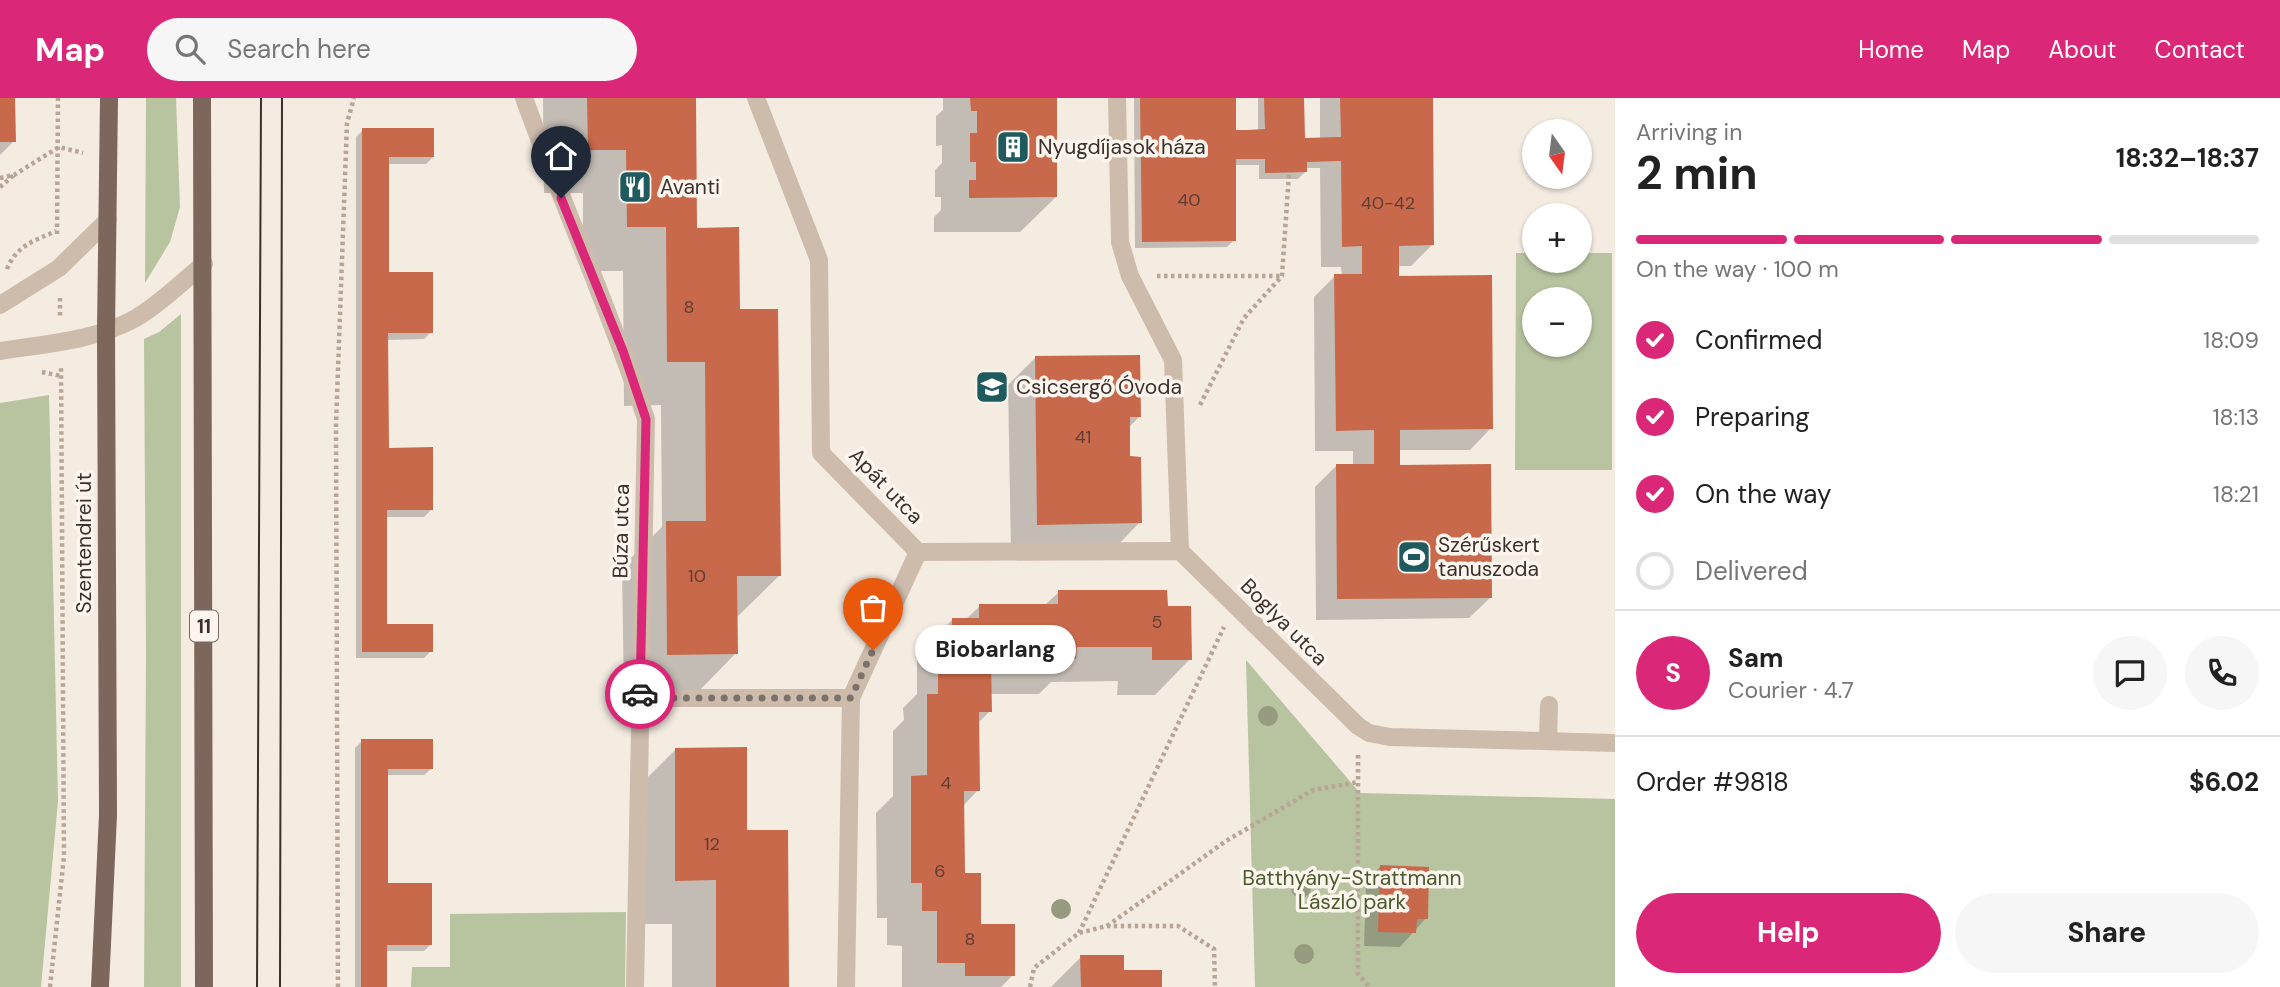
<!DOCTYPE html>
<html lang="en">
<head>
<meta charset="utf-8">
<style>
	:root { --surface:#fff; --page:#f6f6f6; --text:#222; --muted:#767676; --line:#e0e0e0; --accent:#db2777 }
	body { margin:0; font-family:"DM Sans",sans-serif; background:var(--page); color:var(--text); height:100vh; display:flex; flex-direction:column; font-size:26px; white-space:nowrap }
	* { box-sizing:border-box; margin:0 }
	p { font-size:23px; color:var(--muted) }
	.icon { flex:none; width:38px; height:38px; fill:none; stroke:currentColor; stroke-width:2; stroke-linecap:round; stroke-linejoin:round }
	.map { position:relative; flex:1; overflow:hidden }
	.side { display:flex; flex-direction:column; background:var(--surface); width:665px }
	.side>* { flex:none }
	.needle { width:46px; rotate:166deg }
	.tools { position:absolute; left:1522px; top:21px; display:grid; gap:14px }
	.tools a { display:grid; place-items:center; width:70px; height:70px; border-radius:50%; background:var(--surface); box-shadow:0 2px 5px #0004; font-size:35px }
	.pin { position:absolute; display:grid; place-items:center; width:60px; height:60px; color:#fff; margin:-72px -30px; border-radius:50% 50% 50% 0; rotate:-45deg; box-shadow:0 0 7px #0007 }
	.pin .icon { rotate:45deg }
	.courier { position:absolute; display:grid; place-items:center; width:70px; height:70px; margin:-35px; border:5px solid #db2777; border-radius:50%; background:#fff; color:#222; box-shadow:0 2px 9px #0007 }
	.bubble { position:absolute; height:49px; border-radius:24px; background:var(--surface); box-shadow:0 2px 5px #0004; font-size:23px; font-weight:700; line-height:49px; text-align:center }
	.head em { font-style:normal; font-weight:700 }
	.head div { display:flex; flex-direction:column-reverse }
	.head { display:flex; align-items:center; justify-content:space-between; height:119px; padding:0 21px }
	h1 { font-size:46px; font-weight:700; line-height:52px }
	.bar { display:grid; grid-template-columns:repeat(4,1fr); gap:10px 7px; align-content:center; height:84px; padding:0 21px }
	.bar i { height:9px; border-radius:5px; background:var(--line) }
	.bar .current { background:var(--accent) }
	.bar p { grid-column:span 4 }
	.line { display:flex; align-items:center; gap:18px; padding:0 21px; border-top:2px solid var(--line) }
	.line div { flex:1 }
	.round { display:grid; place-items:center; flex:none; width:74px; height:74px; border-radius:37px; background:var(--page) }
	ol { padding:0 21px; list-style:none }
	li { display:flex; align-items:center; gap:21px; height:77px }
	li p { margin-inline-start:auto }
	li .icon { padding:7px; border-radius:50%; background:var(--accent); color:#fff; stroke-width:4 }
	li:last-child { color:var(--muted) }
	li i { width:38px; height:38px; border:4px solid var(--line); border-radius:50% }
	.action { display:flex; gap:14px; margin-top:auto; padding:14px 21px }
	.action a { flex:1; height:80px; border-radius:42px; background:var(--accent); color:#fff; font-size:28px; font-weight:700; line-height:80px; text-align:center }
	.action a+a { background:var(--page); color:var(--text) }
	header { display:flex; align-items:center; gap:42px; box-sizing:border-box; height:98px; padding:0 35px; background:var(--accent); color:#fff }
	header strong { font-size:33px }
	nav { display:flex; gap:38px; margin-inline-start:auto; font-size:24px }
	.search { width:490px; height:63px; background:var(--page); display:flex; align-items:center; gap:18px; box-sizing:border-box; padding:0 24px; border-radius:38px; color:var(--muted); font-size:26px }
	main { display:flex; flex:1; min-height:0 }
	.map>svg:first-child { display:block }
	.green { fill:#b8c4a0; fill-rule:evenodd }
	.shadow { fill:#0003 }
	.building { fill:#c8694b }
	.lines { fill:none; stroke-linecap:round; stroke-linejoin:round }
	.path { stroke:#b9a596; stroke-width:4.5; stroke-dasharray:3.5 3.5; stroke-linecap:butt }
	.lane { stroke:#cdbbac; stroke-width:18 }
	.street { stroke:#cdbbac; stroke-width:18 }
	.primary { stroke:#7d675c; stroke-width:18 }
	.tram { stroke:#3b302b; stroke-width:2 }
	.tree { fill:#969b7f }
	.done { stroke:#7c716b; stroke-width:7; stroke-dasharray:0 12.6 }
	.route { stroke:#db2777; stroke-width:9 }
	.labels { text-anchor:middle; stroke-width:7; stroke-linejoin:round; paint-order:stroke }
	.number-label { font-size:18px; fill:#5e3e33 }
	.shield { fill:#fbf5ee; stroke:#756b66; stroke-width:2 }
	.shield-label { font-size:19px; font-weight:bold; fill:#3b302b }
	.poi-label { font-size:21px; fill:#3b302b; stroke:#fbf5ee; text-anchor:start }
	.street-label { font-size:21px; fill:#3b302b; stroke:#fbf5ee }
	.park-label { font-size:21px; fill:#4a5a2e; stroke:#fbf5ee }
</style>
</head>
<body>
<header>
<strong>Map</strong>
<div class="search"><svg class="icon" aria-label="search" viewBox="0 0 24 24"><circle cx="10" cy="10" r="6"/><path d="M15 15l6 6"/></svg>Search here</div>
<nav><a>Home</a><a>Map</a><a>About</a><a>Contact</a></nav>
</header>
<main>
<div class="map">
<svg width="1615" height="889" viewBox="0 0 1615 889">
	<rect width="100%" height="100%" fill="#f4ebe1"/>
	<g class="green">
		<path d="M 146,0 L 176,0 L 180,109 L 170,144 L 145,185 Z"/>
		<path d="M 1516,155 L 1535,155 L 1535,163 L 1580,163 L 1580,155 L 1612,155 L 1612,372 L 1515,372 ZM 1535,201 L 1580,201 L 1580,247 L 1535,247 Z"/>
		<path d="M 181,216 L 181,889 L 144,889 L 146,555 L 144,241 L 159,234 Z"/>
		<path d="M 49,297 L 58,703 L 41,889 L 0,889 L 0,305 Z"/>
		<path d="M 1246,562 L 1360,695 L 1615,701 L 1615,889 L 1255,889 Z"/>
		<path d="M 626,814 L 625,889 L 411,889 L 412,869 L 450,869 L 450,816 Z"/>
	</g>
	<g class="shadow">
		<path d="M 0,0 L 14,0 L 14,43 L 0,57 Z"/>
		<path d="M 543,0 L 694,0 L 695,132 L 738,213 L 779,478 L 736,520 L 736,555 L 692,600 L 624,600 L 622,469 L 662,429 L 661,307 L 624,308 L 623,173 L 583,173 L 583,95 L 544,95 Z"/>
		<path d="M 943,0 L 1055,0 L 1056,99 L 1020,134 L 934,134 L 934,119 L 941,112 L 941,99 L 935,99 L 935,72 L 942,65 L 942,47 L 936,48 L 936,18 L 943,12 Z"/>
		<path d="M 1134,0 L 1234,0 L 1235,34 L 1258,33 L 1258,0 L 1303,0 L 1303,42 L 1320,42 L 1320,0 L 1431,0 L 1432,147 L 1411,168 L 1397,168 L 1397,180 L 1491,330 L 1470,352 L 1399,352 L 1399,369 L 1491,499 L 1469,520 L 1316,522 L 1315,389 L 1337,367 L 1353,367 L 1353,353 L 1315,353 L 1314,199 L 1335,178 L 1342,178 L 1341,169 L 1321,169 L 1320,70 L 1305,70 L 1305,74 L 1298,81 L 1259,81 L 1259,67 L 1234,67 L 1234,142 L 1227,149 L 1135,150 Z"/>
		<path d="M 363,32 L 433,59 L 426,66 L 388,66 L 388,176 L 431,234 L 424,241 L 387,242 L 387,352 L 431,412 L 424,419 L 386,419 L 386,528 L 431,553 L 424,560 L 356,560 L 356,39 Z"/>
		<path d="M 1035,260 L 1139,319 L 1128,330 L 1129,360 L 1140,424 L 1113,452 L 1011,454 L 1008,287 Z"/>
		<path d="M 1059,494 L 1166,510 L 1190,561 L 1155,597 L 1117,597 L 1118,583 L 1051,584 L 1039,596 L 990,596 L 990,613 L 978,625 L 978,692 L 963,708 L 963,776 L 979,828 L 1013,877 L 1001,889 L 902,889 L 902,848 L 887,847 L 887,820 L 877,820 L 876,715 L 893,698 L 893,633 L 904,622 L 903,610 L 917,596 L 917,557 L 952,522 L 966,521 L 980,508 L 1045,507 Z"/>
		<path d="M 362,643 L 432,670 L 424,677 L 387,677 L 387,787 L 431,846 L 424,853 L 386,853 L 386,889 L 355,889 L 355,650 Z"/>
		<path d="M 675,652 L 746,734 L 787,889 L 672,889 L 672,826 L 632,826 L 631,696 Z"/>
		<path d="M 1380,769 L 1426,820 L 1400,849 L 1364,848 L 1366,784 Z"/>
		<path d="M 1081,859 L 1122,874 L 1161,889 L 1051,889 Z"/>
	</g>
	<g class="building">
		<path d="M 0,0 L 15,0 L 16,44 L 0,44 Z"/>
		<path d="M 587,0 L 696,0 L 697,130 L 739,129 L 740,211 L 778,211 L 781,478 L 737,478 L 738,556 L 667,557 L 666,423 L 706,423 L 705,264 L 667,264 L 666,129 L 627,129 L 626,52 L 588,52 Z"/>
		<path d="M 970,0 L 1057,0 L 1057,99 L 969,100 L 969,82 L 976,82 L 976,64 L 970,64 L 970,35 L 977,35 L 977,13 L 971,13 Z"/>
		<path d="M 1140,0 L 1236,0 L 1236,32 L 1247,32 L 1265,31 L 1264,0 L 1304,0 L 1305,40 L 1341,39 L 1340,0 L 1433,0 L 1434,147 L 1399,148 L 1399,178 L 1492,177 L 1493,331 L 1400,332 L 1400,367 L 1491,366 L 1492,500 L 1337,501 L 1336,366 L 1374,366 L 1374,332 L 1336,333 L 1334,176 L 1362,176 L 1362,148 L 1342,149 L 1341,63 L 1307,64 L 1307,74 L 1265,75 L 1265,61 L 1236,61 L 1236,143 L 1142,144 Z"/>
		<path d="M 362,30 L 434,30 L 434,59 L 389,59 L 389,174 L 433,174 L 433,235 L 388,235 L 389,350 L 433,349 L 433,412 L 387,412 L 387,526 L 433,526 L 433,554 L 362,554 Z"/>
		<path d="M 1140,257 L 1141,319 L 1130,319 L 1130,358 L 1141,359 L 1142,425 L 1037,427 L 1035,258 Z"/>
		<path d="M 1058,492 L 1167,492 L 1168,508 L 1191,508 L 1192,562 L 1152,562 L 1152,549 L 1077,549 L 1076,561 L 991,562 L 992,614 L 979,614 L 980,693 L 964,693 L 965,775 L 981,775 L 981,826 L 1015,826 L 1015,878 L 965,878 L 965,865 L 937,865 L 937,813 L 922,813 L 922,785 L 911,785 L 911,678 L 927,677 L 927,596 L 938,596 L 938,573 L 952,572 L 952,520 L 979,520 L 979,506 L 1058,506 Z"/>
		<path d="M 361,641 L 433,641 L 433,671 L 388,671 L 388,785 L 432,785 L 432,847 L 387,847 L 387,889 L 361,889 Z"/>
		<path d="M 747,649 L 747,732 L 788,732 L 789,889 L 716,889 L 716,782 L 675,783 L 675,650 Z"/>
		<path d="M 1380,767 L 1429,769 L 1428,821 L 1417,821 L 1416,835 L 1378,834 Z"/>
		<path d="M 1080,857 L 1124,857 L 1124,872 L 1162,872 L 1162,889 L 1081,889 Z"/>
	</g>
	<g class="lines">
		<g class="path">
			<path d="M 0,80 L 14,77 L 59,49 L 83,55"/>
			<path d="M 0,89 L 14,77"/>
			<path d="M 57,136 L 58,0"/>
			<path d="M 7,171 C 17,147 34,143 56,133"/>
			<path d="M 1157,178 L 1281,178"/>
			<path d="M 60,200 L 60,219"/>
			<path d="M 42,274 L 61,278"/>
			<path d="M 1200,307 L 1244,220 L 1282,178 L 1289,75"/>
			<path d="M 1358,657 L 1358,876 L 1369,889"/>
			<path d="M 1107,828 L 1226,743 L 1313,692 L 1358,684"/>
			<path d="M 1079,835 L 1224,529"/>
			<path d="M 50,889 L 64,758 L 61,267"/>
			<path d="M 338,889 L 336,327 L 347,25 L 354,0"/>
			<path d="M 1030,889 L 1034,870 L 1079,835 L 1107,828 L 1178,828 L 1214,851 L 1215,889"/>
		</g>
		<g class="lane">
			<path d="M 0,207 L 59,170 L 108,122"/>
			<path d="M 0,253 C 45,246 95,243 136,220 C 159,207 183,183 204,166"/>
			<path d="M 1548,643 L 1549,607"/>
		</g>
		<g class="street">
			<path d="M 524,0 C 563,108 610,212 646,321 L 635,889"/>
			<path d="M 756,0 L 819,162 L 821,355 L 918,454"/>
			<path d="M 1117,0 L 1120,144 L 1130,178 L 1173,262 L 1180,453"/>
			<path d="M 918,454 L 1180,453 L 1358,628 L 1369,635 L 1390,639 L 1615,645"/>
			<path d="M 640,600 L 851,600"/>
			<path d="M 846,889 L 851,600 L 918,454"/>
		</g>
		<g class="primary">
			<path d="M 202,0 L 204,889"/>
			<path d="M 100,889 L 108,717 L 106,233 L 109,0"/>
		</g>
		<g class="tram">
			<path d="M 257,889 L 261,0"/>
			<path d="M 280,889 L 282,0"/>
		</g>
	</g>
	<g class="tree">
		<circle cx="1268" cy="618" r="10"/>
		<circle cx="1301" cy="790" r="10"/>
		<circle cx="1061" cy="811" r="10"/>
		<circle cx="1304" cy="856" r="10"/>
	</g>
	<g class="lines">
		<path class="done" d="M 640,596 L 640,600 L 851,600 L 873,552"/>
		<path class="route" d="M 561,100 L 623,253 L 646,321 L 640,596"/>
	</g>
	<defs>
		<symbol id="building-square" viewBox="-11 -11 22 22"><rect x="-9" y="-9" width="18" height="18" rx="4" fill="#1f5a5e" stroke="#fbf5ee"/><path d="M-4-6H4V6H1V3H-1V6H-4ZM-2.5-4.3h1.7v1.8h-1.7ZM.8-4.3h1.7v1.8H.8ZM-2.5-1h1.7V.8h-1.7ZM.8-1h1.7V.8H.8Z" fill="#fff"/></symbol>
		<symbol id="restaurant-square" viewBox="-11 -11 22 22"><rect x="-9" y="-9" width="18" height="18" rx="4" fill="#1f5a5e" stroke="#fbf5ee"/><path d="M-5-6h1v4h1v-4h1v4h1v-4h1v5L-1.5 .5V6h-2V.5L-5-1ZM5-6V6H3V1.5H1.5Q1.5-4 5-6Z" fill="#fff"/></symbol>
		<symbol id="school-square" viewBox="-11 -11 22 22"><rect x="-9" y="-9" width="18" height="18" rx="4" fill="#1f5a5e" stroke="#fbf5ee"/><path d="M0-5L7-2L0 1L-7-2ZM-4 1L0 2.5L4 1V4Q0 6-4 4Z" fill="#fff"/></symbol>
		<symbol id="stadium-square" viewBox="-11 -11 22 22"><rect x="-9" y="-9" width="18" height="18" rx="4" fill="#1f5a5e" stroke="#fbf5ee"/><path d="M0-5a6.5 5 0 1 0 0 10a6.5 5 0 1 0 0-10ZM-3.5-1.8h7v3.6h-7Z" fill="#fff"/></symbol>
	</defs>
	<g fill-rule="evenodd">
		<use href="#building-square" x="994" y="30" width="38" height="38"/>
		<use href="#restaurant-square" x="616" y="70" width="38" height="38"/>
		<use href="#school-square" x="973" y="270" width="38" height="38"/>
		<use href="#stadium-square" x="1395" y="440" width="38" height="38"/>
	</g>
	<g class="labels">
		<g class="number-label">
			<text x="1189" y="108">40</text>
			<text x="1388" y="111">40-42</text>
			<text x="689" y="215">8</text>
			<text x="1083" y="345">41</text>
			<text x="697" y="484">10</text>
			<text x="1157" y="530">5</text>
			<text x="946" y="691">4</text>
			<text x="712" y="752">12</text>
			<text x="940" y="779">6</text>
			<text x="970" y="847">8</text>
		</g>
		<rect class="shield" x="190" y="512.5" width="28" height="31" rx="5"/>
		<g class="shield-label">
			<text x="204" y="535">11</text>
		</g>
		<g class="poi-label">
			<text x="1038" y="56">Nyugdíjasok háza</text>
			<text x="660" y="96">Avanti</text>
			<text x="1016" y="296">Csicsergő Óvoda</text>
			<text x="1438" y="454">Szérűskert<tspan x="1438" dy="24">tanuszoda</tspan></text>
		</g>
		<g class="street-label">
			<text transform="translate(886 388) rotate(46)" y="7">Apát utca</text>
			<text transform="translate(621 433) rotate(-89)" y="7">Búza utca</text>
			<text transform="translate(84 445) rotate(-90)" y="7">Szentendrei út</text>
			<text transform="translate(1284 524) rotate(45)" y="7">Boglya utca</text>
		</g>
		<g class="park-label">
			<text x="1352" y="787">Batthyány-Strattmann<tspan x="1352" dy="24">László park</tspan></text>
		</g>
	</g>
</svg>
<div class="tools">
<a><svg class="needle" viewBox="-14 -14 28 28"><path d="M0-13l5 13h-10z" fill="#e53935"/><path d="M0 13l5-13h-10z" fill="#767676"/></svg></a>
<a>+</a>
<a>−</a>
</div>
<div class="pin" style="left:873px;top:552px;background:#ea580c"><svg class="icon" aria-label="bag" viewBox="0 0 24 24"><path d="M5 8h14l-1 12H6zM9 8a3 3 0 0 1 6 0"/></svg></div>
<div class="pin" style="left:561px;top:100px;background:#1f2937"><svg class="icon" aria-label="home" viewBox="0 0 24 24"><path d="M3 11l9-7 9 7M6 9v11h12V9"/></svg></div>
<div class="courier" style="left:640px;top:596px"><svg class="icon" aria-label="car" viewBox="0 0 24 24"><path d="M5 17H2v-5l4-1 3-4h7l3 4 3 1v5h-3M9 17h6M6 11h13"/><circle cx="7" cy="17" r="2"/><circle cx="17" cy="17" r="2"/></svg></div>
<div class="bubble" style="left:915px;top:527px;width:161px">Biobarlang</div>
</div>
<section class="side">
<div class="head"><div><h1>2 min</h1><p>Arriving in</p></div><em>18:32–18:37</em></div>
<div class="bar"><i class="current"></i><i class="current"></i><i class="current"></i><i></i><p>On the way · 100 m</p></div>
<ol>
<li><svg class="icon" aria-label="check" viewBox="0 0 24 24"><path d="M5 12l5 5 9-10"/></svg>Confirmed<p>18:09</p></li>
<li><svg class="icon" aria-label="check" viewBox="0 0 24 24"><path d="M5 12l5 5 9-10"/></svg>Preparing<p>18:13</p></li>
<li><svg class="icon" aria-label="check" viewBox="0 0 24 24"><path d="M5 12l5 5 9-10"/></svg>On the way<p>18:21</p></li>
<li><i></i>Delivered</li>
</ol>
<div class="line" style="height:126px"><b class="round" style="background:var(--accent);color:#fff">S</b><div><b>Sam</b><p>Courier · 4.7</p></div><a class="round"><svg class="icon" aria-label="chat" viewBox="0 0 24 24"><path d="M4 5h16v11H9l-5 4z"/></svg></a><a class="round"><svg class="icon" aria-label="phone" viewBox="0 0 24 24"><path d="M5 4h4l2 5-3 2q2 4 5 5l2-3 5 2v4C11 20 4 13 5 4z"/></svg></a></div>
<div class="line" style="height:91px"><div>Order #9818</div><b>$6.02</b></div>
<div class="action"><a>Help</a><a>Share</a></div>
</section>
</main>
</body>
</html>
